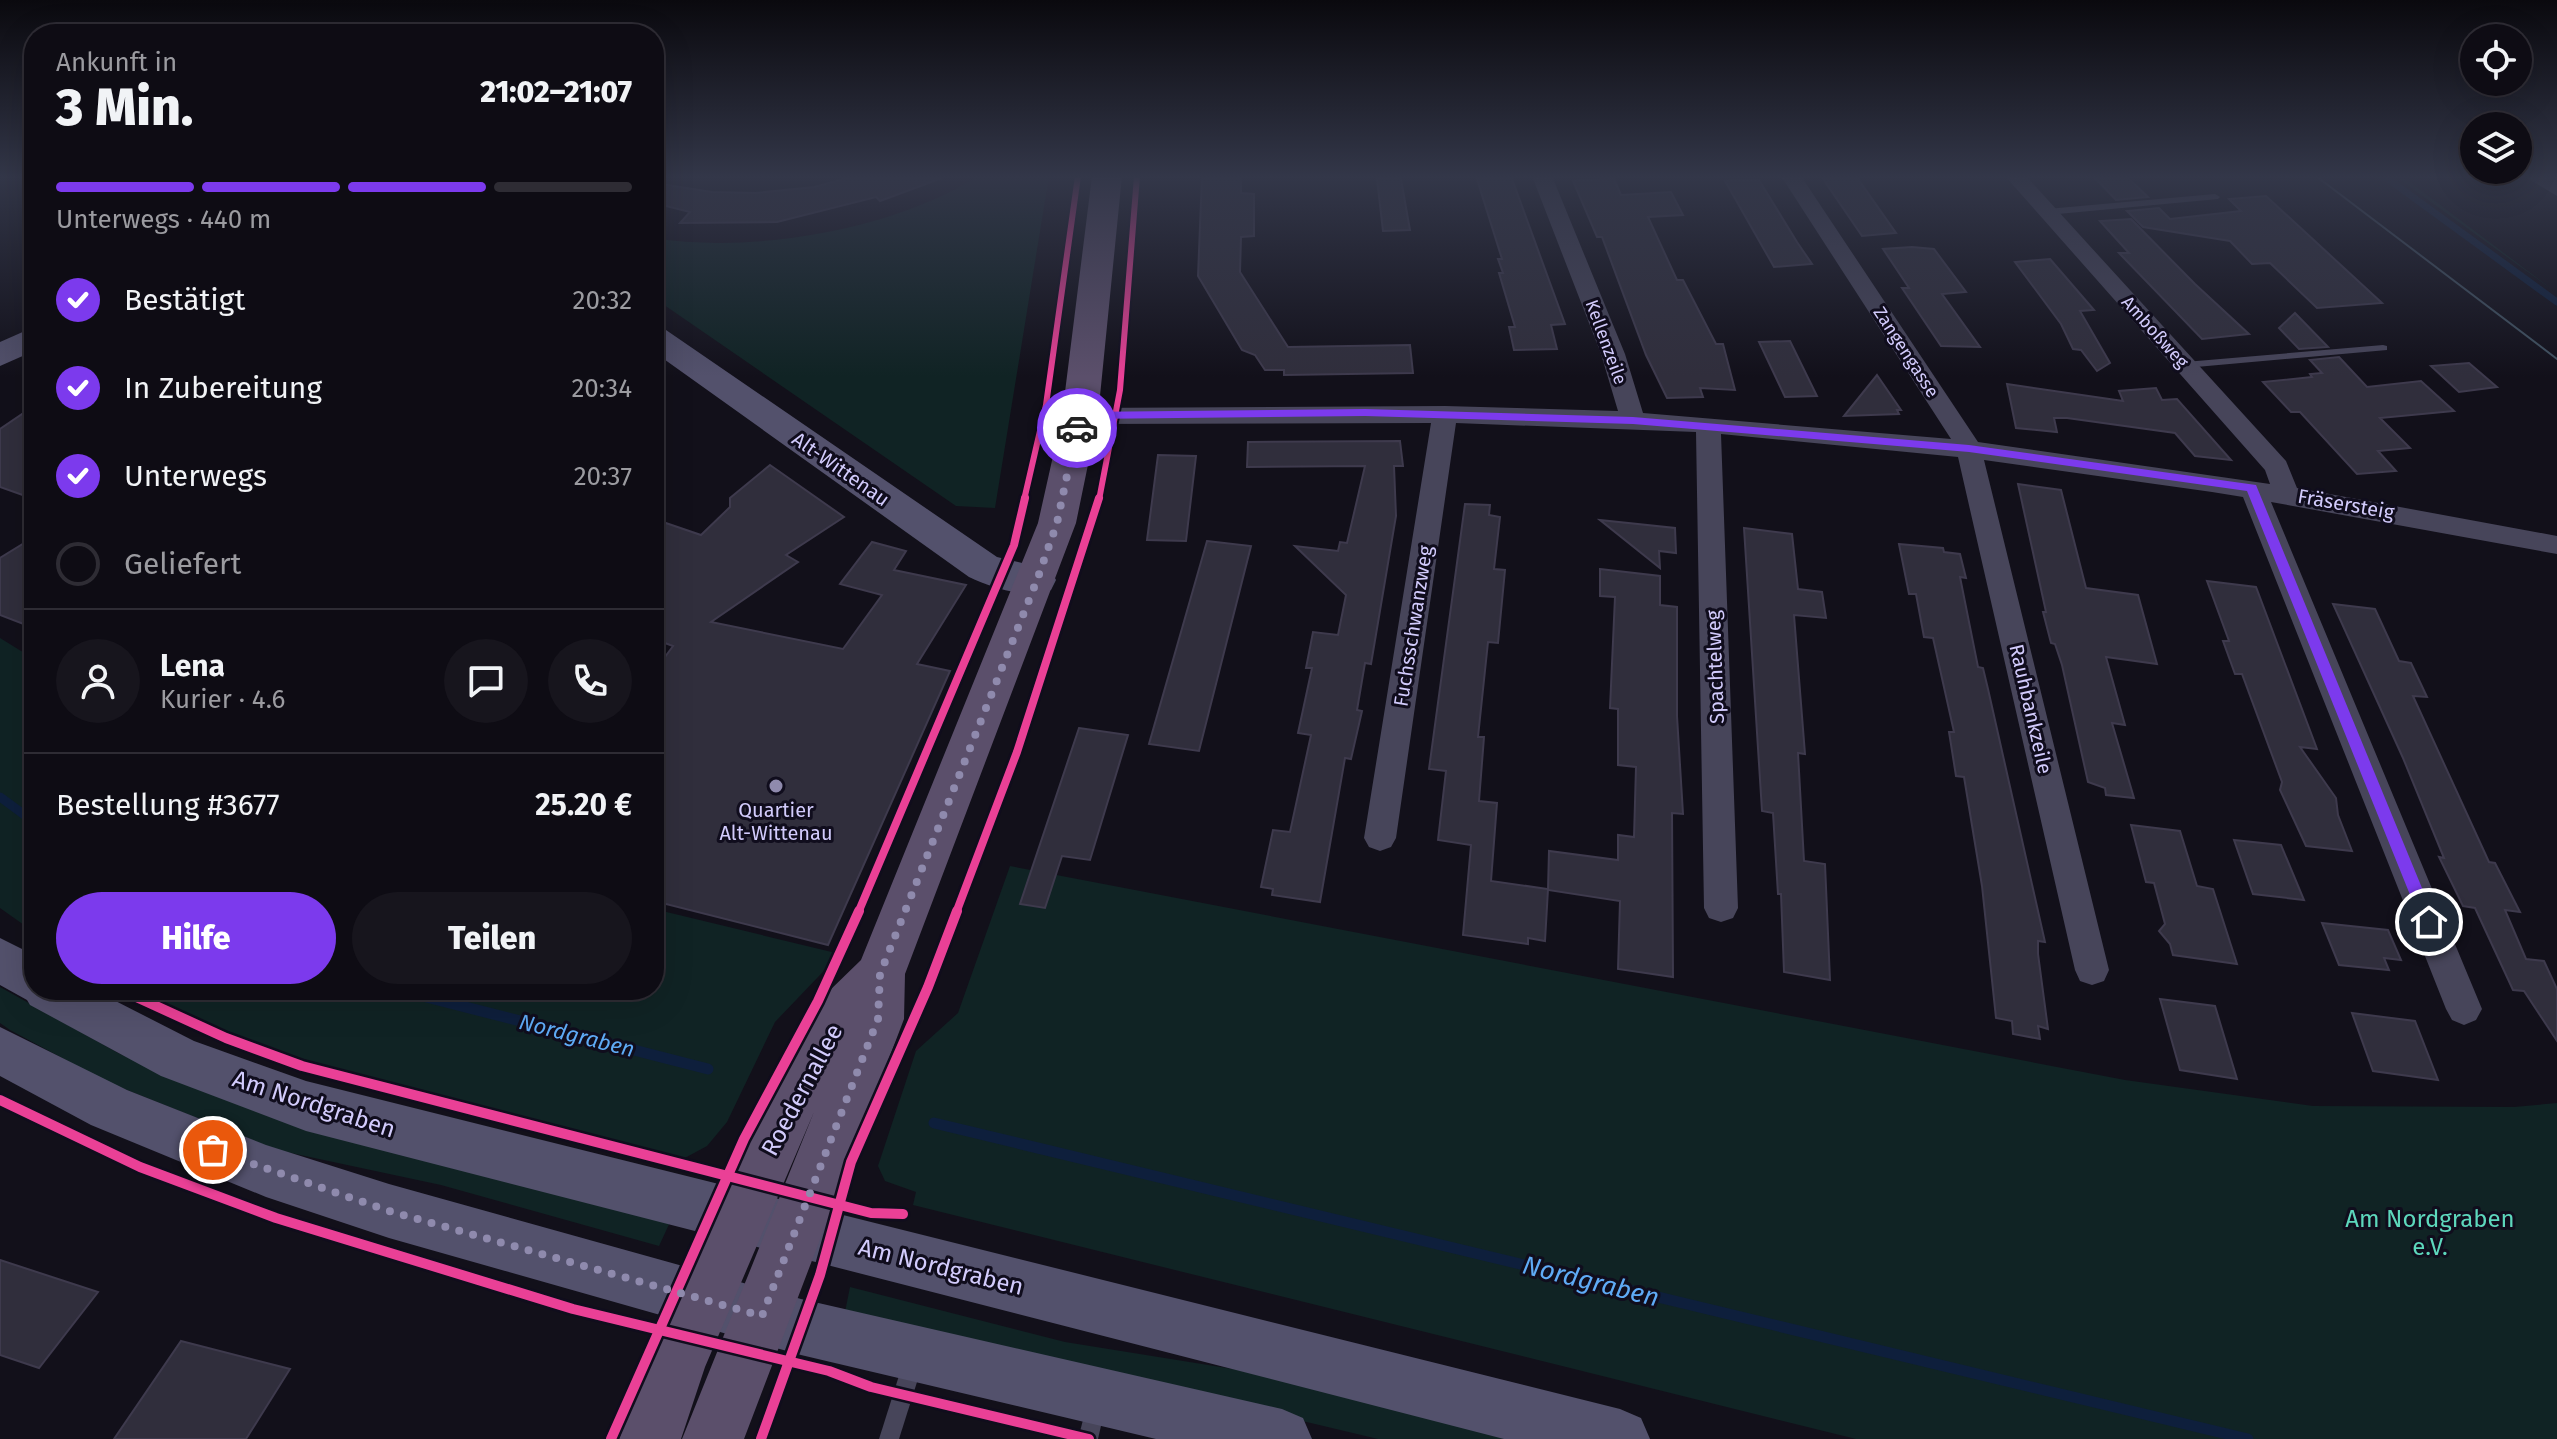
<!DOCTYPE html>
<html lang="de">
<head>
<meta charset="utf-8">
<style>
	:root { --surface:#0e0c14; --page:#17151d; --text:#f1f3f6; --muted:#9b9ba0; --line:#2e2c34; --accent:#7c3aed }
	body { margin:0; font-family:"Fira Sans",sans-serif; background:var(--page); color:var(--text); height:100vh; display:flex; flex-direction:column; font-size:30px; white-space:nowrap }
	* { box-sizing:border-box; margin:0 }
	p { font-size:26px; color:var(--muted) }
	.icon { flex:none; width:44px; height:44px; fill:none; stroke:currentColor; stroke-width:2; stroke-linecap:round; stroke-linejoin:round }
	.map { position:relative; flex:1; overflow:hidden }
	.sheet { position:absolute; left:24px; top:24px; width:640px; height:976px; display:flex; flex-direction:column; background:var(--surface); border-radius:32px; box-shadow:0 8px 32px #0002,0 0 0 2px var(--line) }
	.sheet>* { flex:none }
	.controls { position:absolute; left:2460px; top:24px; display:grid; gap:16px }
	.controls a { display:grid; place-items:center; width:72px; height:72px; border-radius:50%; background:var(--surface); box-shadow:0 8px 32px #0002,0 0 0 2px var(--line); font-size:40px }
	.pin { position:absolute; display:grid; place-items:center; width:68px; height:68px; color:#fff; margin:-34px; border:4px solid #fff; border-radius:50%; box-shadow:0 2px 8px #0007 }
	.courier { position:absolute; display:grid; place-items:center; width:80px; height:80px; margin:-40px; border:6px solid #7c3aed; border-radius:50%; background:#fff; color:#222; box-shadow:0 2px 10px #0007 }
	.overview em { font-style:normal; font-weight:800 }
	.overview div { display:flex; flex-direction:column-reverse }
	.overview { display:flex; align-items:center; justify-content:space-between; height:136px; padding:0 32px }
	h1 { font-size:52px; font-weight:800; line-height:60px }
	.bar { display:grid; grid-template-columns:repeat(4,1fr); gap:12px 8px; align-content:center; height:96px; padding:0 32px }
	.bar i { height:10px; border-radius:6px; background:var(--line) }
	.bar .on { background:var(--accent) }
	.bar p { grid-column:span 4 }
	.line { display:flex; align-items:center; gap:20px; padding:0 32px; border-top:2px solid var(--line) }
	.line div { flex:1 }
	.round { display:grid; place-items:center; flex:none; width:84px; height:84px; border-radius:42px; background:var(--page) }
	ol { padding:0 32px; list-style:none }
	li { display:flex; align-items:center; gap:24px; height:88px }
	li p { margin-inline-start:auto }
	li .icon { padding:8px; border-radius:50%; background:var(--accent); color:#fff; stroke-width:4 }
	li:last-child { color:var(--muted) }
	li i { width:44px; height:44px; border:4px solid var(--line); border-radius:50% }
	.primary-button { display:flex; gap:16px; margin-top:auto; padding:16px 32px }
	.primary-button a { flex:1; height:92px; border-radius:48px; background:var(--accent); color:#fff; font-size:32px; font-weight:800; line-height:92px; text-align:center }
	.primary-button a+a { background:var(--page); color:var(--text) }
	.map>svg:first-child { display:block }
	.green { fill:#102324 }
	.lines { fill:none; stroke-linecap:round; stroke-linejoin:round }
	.stream-far2 { stroke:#0e1f3c; stroke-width:7 }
	.stream-far1 { stroke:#0e1f3c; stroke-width:9 }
	.stream { stroke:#0e1f3c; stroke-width:11 }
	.building { fill:#302e3c; stroke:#3e3a4d; stroke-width:2 }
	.lane { fill:#47455a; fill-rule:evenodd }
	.street { fill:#47455a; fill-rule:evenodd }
	.secondary { fill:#53516c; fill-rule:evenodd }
	.primary { fill:#5b4f6b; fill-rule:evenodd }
	.tram { stroke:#415261; stroke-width:2 }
	.cycleway-far2-casing { stroke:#100d1d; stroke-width:10 }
	.cycleway-far1-casing { stroke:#100d1d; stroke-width:13 }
	.cycleway-casing { stroke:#100d1d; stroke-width:15 }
	.cycleway-far2 { stroke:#ea4096; stroke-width:6 }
	.cycleway-far1 { stroke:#ea4096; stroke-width:8 }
	.cycleway { stroke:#ea4096; stroke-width:10 }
	.route { fill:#7c3aed }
	.done { stroke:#8f8aad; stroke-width:8; stroke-dasharray:0 14.4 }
	.poi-dot { fill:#8f8aad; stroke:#100d1d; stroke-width:3 }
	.labels { text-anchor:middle; stroke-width:6; stroke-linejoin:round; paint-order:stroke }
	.far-street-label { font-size:18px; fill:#d2cbfc; stroke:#100d1d }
	.street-label { font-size:20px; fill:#d2cbfc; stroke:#100d1d }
	.poi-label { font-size:20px; fill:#d2cbfc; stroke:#100d1d }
	.water-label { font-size:22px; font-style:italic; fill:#5fabf6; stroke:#100d1d }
	.near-street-label { font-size:24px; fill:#d2cbfc; stroke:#100d1d }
	.near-park-label { font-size:24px; fill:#5dd7bc; stroke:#100d1d }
	.near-water-label { font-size:26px; font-style:italic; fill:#5fabf6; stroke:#100d1d }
</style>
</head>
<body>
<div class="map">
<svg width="2557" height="1439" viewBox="0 0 2557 1439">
	<rect width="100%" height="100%" fill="#12101a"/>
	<g class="green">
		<path d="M 978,176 L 1049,176 L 995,508 L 956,506 L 654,298 L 654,238 C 752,254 894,230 978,176 Z"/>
		<path d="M 2395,176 L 2407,180 L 2557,293 Z"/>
		<path d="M 0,638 L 34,659 L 34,932 L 0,908 Z"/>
		<path d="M 1010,866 L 2125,1080 L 2313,1106 L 2514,1107 L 2557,1103 L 2557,1439 L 1856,1439 L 913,1205 L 916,1192 L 885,1181 L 878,1166 L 916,1051 L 958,1013 Z"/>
		<path d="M 654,909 L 840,954 L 775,1022 L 727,1122 L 707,1146 L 681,1160 C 498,1112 306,1077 137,990 L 654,990 Z"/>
		<path d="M 0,987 L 120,1054 L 174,1078 L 671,1220 L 659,1246 L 441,1185 L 277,1150 L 107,1082 L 10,1030 L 0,1023 Z"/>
		<path d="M 850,1287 L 1065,1342 L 1264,1374 L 1519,1439 L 1378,1439 L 845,1312 Z"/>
	</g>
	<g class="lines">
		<path class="stream-far2" d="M 2384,176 L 2557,302"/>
		<path class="stream-far1" d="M 0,797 L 34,822"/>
		<g class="stream">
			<path d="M 399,990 L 708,1069"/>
			<path d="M 934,1123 L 2248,1439"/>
		</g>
	</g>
	<g class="building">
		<path d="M 855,176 L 942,178 L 880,201 L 876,197 L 777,222 L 680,223 L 690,212 L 654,203 L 654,183 L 712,192 L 756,193 L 814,187 Z"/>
		<path d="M 1202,176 L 1241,176 L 1241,193 L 1254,194 L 1254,236 L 1241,237 L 1240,272 L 1288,347 L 1410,345 L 1413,373 L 1284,375 L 1284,370 L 1265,370 L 1255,355 L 1242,350 L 1198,276 Z"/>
		<path d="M 1476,176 L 1511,176 L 1565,324 L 1551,325 L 1557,349 L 1514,350 L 1509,327 L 1515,327 L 1499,273 L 1503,273 L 1498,259 L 1502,259 Z"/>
		<path d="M 1821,176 L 1856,176 L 1896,233 L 1862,236 Z"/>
		<path d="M 2093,176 L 2126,176 L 2148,197 L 2116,200 Z"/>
		<path d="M 1377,179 L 1401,179 L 1410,230 L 1383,231 Z"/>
		<path d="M 1614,179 L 1621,195 L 1671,192 L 1683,215 L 1648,217 L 1677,280 L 1683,280 L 1716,344 L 1723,344 L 1735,390 L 1700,388 L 1703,397 L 1667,398 L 1646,355 L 1602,237 L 1597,237 L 1573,181 Z"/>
		<path d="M 1759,180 L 1797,242 L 1812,264 L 1774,267 L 1725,181 Z"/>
		<path d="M 2266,196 L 2382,303 L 2317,308 L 2270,263 L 2252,264 L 2230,241 L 2143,227 L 2127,211 L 2159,208 L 2170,219 L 2241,211 L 2229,199 Z"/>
		<path d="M 2131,219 L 2195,284 L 2249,334 L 2202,339 L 2119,253 L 2129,253 L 2100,221 Z"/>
		<path d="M 1912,247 L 1934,249 L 1966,292 L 1942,294 L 1980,347 L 1941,346 L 1902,288 L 1909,288 L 1883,249 Z"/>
		<path d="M 2050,259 L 2094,310 L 2080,311 L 2110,363 L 2097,371 L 2081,350 L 2073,349 L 2061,324 L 2015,262 Z"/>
		<path d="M 2295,313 L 2328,347 L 2299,349 L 2279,328 Z"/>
		<path d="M 1790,341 L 1817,396 L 1785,397 L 1759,342 Z"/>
		<path d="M 2339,357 L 2367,387 L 2421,381 L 2454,411 L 2380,418 L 2410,448 L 2378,451 L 2396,471 L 2357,474 L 2300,412 L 2291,412 L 2263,382 L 2312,377 L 2310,374 L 2322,373 L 2310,360 Z"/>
		<path d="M 2469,363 L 2497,387 L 2459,392 L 2431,366 Z"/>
		<path d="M 1877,375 L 1901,410 L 1897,410 L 1899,414 L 1844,416 Z"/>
		<path d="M 2007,384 L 2123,401 L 2119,391 L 2156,388 L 2162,400 L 2177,399 L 2231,460 L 2195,456 L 2175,433 L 2067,418 L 2054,418 L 2057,432 L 2016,428 Z"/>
		<path d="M 34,406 L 34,499 L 0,487 L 0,429 Z"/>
		<path d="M 1400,441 L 1403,466 L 1394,466 L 1396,516 L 1371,664 L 1365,663 L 1357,710 L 1362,711 L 1351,759 L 1345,758 L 1320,902 L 1272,895 L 1273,889 L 1261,887 L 1273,830 L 1290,832 L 1311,735 L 1298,733 L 1312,668 L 1306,668 L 1313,632 L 1338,635 L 1346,595 L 1295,546 L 1338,551 L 1340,542 L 1347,543 L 1365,466 L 1247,467 L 1248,442 Z"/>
		<path d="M 1158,455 L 1196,456 L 1186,541 L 1147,540 Z"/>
		<path d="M 770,465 L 844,517 L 786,555 L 798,562 L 711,622 L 843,649 L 882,595 L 840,584 L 872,542 L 906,551 L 894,570 L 966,585 L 917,664 L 950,671 L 828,945 L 654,901 L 654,672 L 673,646 L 654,639 L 654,519 L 701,535 L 730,507 L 730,498 Z"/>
		<path d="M 2018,484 L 2061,490 L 2086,588 L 2138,595 L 2157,664 L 2106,657 L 2125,725 L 2112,723 L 2134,798 L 2106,795 L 2105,788 L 2088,782 L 2062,665 L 2055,644 L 2051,643 L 2043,612 L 2046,612 Z"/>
		<path d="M 1465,504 L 1490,505 L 1489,515 L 1500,517 L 1494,569 L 1505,570 L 1498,643 L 1488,642 L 1478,737 L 1484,737 L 1479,801 L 1497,803 L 1491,881 L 1548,889 L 1545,941 L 1528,938 L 1528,944 L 1463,935 L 1471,845 L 1438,840 L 1446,771 L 1429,769 Z"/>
		<path d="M 1600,520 L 1675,528 L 1676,553 L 1659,551 L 1660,568 Z"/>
		<path d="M 1744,528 L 1792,534 L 1798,589 L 1822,592 L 1826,618 L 1794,615 L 1805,754 L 1798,753 L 1804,861 L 1825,864 L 1830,980 L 1784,972 L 1781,894 L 1778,894 L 1773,813 L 1762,811 Z"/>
		<path d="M 34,537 L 34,628 L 0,615 L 0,558 Z"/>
		<path d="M 1207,541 L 1251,546 L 1199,751 L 1149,744 Z"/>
		<path d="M 1899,544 L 1943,548 L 1944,552 L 1960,554 L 1966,578 L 1960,577 L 1978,667 L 1983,668 L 1988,689 L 2045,942 L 2038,941 L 2038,954 L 2048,1029 L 2038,1026 L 2040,1039 L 2013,1034 L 2012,1021 L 1996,1018 L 1982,886 L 1964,777 L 1956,776 L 1949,732 L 1954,732 L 1933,638 L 1924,637 L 1916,594 L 1909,594 Z"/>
		<path d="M 1600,569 L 1660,576 L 1660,605 L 1677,607 L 1677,716 L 1683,814 L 1672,813 L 1673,977 L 1618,969 L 1620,901 L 1548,890 L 1549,851 L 1618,860 L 1618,835 L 1634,837 L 1636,767 L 1618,765 L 1618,709 L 1610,708 L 1615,597 L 1600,596 Z"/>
		<path d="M 2207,581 L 2256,587 L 2317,749 L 2300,747 L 2336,798 L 2338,815 L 2352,851 L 2306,846 L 2280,790 L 2282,782 L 2242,674 L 2235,674 L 2223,641 L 2229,641 Z"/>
		<path d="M 2333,604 L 2375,609 L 2399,661 L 2411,663 L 2427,697 L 2413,696 L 2489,862 L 2495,863 L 2520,912 L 2505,910 L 2526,959 L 2544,961 L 2557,989 L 2557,1041 L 2524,991 L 2513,990 L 2475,908 L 2463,906 L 2439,857 L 2444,858 L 2403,758 Z"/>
		<path d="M 1079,728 L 1128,735 L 1090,860 L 1062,856 L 1045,908 L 1020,904 Z"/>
		<path d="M 2131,825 L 2180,831 L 2197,886 L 2213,889 L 2237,964 L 2173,955 L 2170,944 L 2159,931 L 2165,924 L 2154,883 L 2146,882 Z"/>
		<path d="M 2234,840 L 2281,845 L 2304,900 L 2253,894 Z"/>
		<path d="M 2322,923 L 2388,930 L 2401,960 L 2384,958 L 2389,970 L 2339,965 Z"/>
		<path d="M 2160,999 L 2215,1006 L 2237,1079 L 2180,1070 Z"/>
		<path d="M 2352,1013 L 2415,1021 L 2438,1080 L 2373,1071 Z"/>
		<path d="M 0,1260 L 98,1292 L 39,1368 L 0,1355 Z"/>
		<path d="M 181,1341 L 290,1369 L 246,1439 L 114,1439 Z"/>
	</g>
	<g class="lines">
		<g class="lane">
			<path d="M 2215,194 L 2220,197 L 2218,199 L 2047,215 L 2042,212 L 2047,209 Z"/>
			<path d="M 2383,345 L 2387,346 L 2387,350 L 2185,368 L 2179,365 L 2185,362 Z"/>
			<path d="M 913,1353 L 920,1356 L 923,1363 L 899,1439 L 879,1439 L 903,1363 L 906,1356 Z"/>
			<path d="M 1095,1398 L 1102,1401 L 1105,1408 L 1098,1439 L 1078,1439 L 1088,1401 Z"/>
		</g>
		<g class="street">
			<path d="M 1532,176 L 1552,176 L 1625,354 L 1643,413 L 1951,439 L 1781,176 L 1801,176 L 1978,442 L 2270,484 L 2265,470 L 2005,176 L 2026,176 L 2286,461 L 2297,488 L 2557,536 L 2557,554 L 2271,502 L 2482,1009 L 2476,1020 L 2464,1025 L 2452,1020 L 2446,1009 L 2243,497 L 2212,492 L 1984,460 L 2109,970 L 2104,981 L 2092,985 L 2080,981 L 2075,970 L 1958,457 L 1721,434 L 1738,908 L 1733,918 L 1721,922 L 1709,918 L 1704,908 L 1696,432 L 1456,423 L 1396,838 L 1391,847 L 1380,851 L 1369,847 L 1364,838 L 1431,423 L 1080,424 L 1068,416 L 1080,408 L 1445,406 L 1618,411 L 1601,354 Z"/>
			<path d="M 2524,176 L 2548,176 L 2557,181 L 2557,196 Z"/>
		</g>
		<g class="secondary">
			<path d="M 34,327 L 34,351 L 0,366 L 0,342 Z"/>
			<path d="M 654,327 L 666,330 L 997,557 L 1051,570 L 1056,580 L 1051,590 C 1023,598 995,589 969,577 L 654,352 Z"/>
			<path d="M 0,938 L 34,955 L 34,990 L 94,990 L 194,1041 L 306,1081 L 1620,1409 L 1641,1418 L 1650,1439 L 1504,1439 L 306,1131 L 161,1076 L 30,1005 L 27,1000 L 0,985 Z"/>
			<path d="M 0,1027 L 127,1090 L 266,1145 L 389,1184 L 801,1299 L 1282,1409 L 1303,1418 L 1312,1439 L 1156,1439 L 801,1355 L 389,1238 L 266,1197 L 91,1125 L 0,1076 Z"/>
		</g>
		<path class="primary" d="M 1092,176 L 1122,176 L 1098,416 L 1076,523 L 905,974 L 904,1019 L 744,1439 L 682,1439 L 814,1112 L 705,1367 L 681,1439 L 619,1439 L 655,1344 L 773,1082 L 826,994 L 861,960 L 1038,523 L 1062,416 Z"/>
		<path class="tram" d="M 2316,176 L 2557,359"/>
		<defs>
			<g id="cycleway-far2">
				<path d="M 1024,500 L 1046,405 L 1078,176"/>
				<path d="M 1099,500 L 1120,390 L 1137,176"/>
			</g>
			<g id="cycleway-far1">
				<path d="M 858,913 L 1014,545 L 1025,498"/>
				<path d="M 956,913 L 1017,752 L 1099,498"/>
			</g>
			<g id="cycleway">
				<path d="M 121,990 L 226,1038 L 302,1066 L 871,1213 L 903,1214"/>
				<path d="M 0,1100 L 140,1167 L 276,1218 L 573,1309 L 829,1371 L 871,1387 L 1089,1439"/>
				<path d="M 611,1439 L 744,1139 L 818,1001 L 859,911"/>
				<path d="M 761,1439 L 820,1275 L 851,1162 L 928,987 L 957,911"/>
			</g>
		</defs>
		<use href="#cycleway-far2" class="cycleway-far2-casing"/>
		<use href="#cycleway-far1" class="cycleway-far1-casing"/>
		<use href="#cycleway" class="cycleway-casing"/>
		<use href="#cycleway-far2" class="cycleway-far2"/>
		<use href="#cycleway-far1" class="cycleway-far1"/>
		<use href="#cycleway" class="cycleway"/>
	</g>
	<linearGradient id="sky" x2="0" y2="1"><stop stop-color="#0a090e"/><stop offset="0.47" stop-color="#333749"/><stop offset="1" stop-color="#333749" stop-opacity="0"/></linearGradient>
	<rect width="2557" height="377" fill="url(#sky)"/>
	<path class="route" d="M 1365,409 L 1633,417 L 1969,445 L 2256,485 L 2436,922 L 2434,927 L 2429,929 L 2421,922 L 2247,491 L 1969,452 L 1633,424 L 1365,416 L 1085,419 L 1081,431 L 1072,428 L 1074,416 L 1080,412 Z"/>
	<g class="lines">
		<path class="done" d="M 213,1150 L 389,1211 L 762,1316 L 878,1019 L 880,974 L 1037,580 L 1057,523 L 1077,428"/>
	</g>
	<circle class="poi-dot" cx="776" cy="786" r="8"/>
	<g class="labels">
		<g class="far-street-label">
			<text transform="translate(2155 332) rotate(48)" y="6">Amboßweg</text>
			<text transform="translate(1606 342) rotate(70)" y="6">Kellenzeile</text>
			<text transform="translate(1906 352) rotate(57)" y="6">Zangengasse</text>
		</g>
		<g class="street-label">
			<text transform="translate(841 469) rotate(35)" y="7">Alt-Wittenau</text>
			<text transform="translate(2346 504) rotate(10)" y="7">Fräsersteig</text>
			<text transform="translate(1413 626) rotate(-81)" y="7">Fuchsschwanzweg</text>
			<text transform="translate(1715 667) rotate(-92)" y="7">Spachtelweg</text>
			<text transform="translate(2031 709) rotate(77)" y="7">Rauhbankzeile</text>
		</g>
		<g class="poi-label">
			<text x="776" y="817">Quartier<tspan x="776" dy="23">Alt-Wittenau</tspan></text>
		</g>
		<g class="water-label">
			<text transform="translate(577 1035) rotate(14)" y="8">Nordgraben</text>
		</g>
		<g class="near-street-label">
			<text transform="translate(802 1090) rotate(-62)" y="8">Roedernallee</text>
			<text transform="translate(314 1104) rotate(18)" y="8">Am Nordgraben</text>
			<text transform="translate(941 1267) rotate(14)" y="8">Am Nordgraben</text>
		</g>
		<g class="near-park-label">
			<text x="2430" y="1227">Am Nordgraben<tspan x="2430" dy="28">e.V.</tspan></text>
		</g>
		<g class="near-water-label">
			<text transform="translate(1591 1281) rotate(14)" y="9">Nordgraben</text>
		</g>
	</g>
</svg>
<div class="controls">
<a><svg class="icon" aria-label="locate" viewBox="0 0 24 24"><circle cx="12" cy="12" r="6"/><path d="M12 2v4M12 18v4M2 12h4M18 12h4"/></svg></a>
<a><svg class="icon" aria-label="layers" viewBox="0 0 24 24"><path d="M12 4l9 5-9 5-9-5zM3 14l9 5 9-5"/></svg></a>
</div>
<div class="pin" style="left:213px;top:1150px;background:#ea580c"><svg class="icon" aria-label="bag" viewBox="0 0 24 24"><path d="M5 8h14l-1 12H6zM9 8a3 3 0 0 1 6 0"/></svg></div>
<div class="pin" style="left:2429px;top:922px;background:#1f2937"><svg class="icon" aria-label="home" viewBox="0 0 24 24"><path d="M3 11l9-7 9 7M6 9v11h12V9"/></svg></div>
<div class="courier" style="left:1077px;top:428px"><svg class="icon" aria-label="car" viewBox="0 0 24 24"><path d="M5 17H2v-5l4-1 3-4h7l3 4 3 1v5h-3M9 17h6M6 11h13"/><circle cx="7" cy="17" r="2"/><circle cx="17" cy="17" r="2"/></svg></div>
<section class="sheet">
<div class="overview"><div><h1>3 Min.</h1><p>Ankunft in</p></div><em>21:02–21:07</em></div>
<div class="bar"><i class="on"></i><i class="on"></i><i class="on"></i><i></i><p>Unterwegs · 440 m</p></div>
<ol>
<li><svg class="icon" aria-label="check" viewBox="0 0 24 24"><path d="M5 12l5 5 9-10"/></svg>Bestätigt<p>20:32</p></li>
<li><svg class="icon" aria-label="check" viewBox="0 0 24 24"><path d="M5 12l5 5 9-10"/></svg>In Zubereitung<p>20:34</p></li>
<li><svg class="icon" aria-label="check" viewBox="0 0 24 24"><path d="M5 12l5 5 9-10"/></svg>Unterwegs<p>20:37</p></li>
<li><i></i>Geliefert</li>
</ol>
<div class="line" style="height:144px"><a class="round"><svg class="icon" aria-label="person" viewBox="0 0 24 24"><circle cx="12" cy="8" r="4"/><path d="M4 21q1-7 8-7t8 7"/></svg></a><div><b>Lena</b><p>Kurier · 4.6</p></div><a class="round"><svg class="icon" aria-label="chat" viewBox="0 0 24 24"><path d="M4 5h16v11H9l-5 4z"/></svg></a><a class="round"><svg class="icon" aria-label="phone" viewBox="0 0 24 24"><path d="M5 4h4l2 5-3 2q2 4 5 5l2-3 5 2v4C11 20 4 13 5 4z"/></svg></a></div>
<div class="line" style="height:104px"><div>Bestellung #3677</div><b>25.20 €</b></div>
<div class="primary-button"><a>Hilfe</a><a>Teilen</a></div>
</section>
</div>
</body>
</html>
